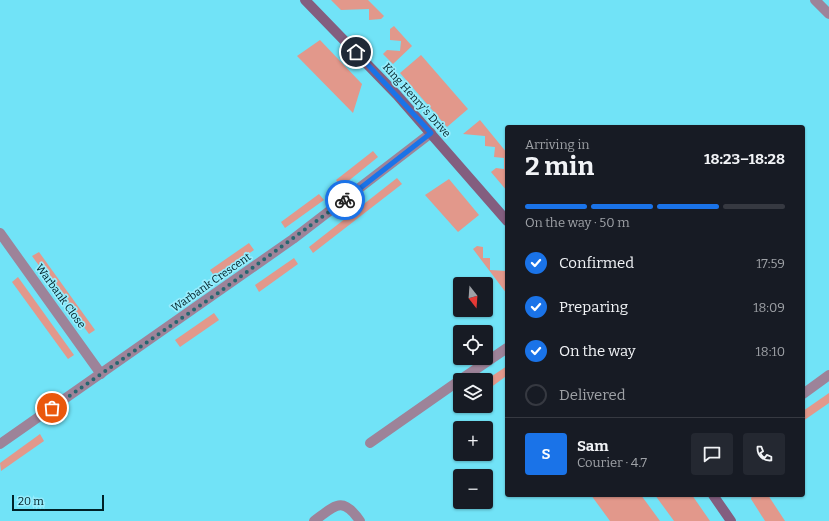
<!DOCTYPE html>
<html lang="en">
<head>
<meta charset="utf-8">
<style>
	:root { --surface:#171b24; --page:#242831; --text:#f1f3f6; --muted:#9ea1a6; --line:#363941; --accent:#1a73e8 }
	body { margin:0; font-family:Bitter,serif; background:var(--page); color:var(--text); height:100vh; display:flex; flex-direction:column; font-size:15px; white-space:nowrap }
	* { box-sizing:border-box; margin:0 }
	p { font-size:13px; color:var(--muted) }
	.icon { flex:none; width:22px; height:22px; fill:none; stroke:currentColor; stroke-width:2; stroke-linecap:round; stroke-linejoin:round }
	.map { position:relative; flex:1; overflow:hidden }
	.panel { position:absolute; left:505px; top:125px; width:300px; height:372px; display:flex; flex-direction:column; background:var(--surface); border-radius:4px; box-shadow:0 1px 3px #0004 }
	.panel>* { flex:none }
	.needle { width:26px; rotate:163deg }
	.controls { position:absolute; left:453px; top:277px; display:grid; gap:8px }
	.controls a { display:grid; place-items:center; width:40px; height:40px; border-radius:4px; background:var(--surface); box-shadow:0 1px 3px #0004; font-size:20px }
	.scale { position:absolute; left:12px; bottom:10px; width:92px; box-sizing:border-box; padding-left:4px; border:2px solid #002228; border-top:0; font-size:11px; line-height:14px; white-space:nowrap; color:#002228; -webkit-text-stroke:3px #97edfd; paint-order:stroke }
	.pin { position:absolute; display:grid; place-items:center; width:34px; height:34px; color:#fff; margin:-17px; border:2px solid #fff; border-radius:50%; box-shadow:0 1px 4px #0007 }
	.courier { position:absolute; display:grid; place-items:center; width:40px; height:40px; margin:-20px; border:3px solid #1a73e8; border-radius:50%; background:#fff; color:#222; box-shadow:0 1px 5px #0007 }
	.headline em { font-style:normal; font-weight:700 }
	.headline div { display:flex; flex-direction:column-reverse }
	.headline { display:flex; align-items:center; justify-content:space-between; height:68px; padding:0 20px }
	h1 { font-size:26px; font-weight:700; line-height:30px }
	.bar { display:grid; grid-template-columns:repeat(4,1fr); gap:6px 4px; align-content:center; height:48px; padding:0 20px }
	.bar i { height:5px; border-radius:3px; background:var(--line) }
	.bar .on { background:var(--accent) }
	.bar p { grid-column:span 4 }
	.line { display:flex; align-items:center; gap:10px; padding:0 20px; border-top:1px solid var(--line) }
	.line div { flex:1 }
	.round { display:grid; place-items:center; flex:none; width:42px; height:42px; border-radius:4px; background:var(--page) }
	ol { padding:0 20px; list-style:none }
	li { display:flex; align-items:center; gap:12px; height:44px }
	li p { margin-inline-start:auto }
	li .icon { padding:4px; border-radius:50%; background:var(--accent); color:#fff; stroke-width:4 }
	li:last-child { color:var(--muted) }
	li i { width:22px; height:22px; border:2px solid var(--line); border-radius:50% }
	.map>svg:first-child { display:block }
	.green { fill:#e2988b }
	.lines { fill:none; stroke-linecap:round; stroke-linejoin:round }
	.lane { stroke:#9d8399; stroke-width:10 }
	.street { stroke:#9d8399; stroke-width:10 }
	.secondary { stroke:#835e7f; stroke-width:10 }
	.done { stroke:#286670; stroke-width:4; stroke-dasharray:0 7.2 }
	.route { stroke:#1a73e8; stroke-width:5 }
	.labels { text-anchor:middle; stroke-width:3.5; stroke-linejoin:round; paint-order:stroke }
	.street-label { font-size:11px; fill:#002228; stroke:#97edfd }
</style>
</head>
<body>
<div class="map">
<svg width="829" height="521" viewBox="0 0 829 521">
	<rect width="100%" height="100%" fill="#71e3f7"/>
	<g class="green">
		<path d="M 331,0 L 368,0 L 384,16 L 381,19 L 369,20 L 369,9 L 341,10 Z"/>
		<path d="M 394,26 L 412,46 L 393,64 L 383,54 L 387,50 L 400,51 L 401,41 L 390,40 L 390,29 Z"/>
		<path d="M 320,40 L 362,84 L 353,113 L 297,56 Z"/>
		<path d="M 421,55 L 468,109 L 447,127 L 400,73 Z"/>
		<path d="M 480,120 L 507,153 L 507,191 L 491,172 L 496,168 L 504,169 L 504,158 L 494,157 L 495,147 L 485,146 L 485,136 L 463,134 Z"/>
		<path d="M 373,151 L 378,157 L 341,187 L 336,180 Z"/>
		<path d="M 397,178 L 402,184 L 313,253 L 309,247 Z"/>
		<path d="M 449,179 L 479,215 L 458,232 L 425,195 Z"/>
		<path d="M 319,194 L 324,200 L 285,228 L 281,222 Z"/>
		<path d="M 249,243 L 254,250 L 215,277 L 210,270 Z"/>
		<path d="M 477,246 L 483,247 L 483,258 L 490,258 L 490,270 L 507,271 L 507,294 L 473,249 Z"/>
		<path d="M 39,252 L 95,330 L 89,334 L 32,256 Z"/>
		<path d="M 294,258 L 298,264 L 259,292 L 255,285 Z"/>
		<path d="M 18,277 L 74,355 L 68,359 L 12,282 Z"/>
		<path d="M 214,313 L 219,320 L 180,347 L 175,340 Z"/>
		<path d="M 507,366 L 507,379 L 505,377 L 486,391 L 486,380 Z"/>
		<path d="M 829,393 L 829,403 L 803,421 L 803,411 Z"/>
		<path d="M 40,434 L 44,441 L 1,471 L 0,463 Z"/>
		<path d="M 591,495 L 641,495 L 660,521 L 610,521 Z"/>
		<path d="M 655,495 L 692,495 L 710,521 L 674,521 Z"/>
		<path d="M 752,495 L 768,495 L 785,521 L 765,521 L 751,499 Z"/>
	</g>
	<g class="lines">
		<g class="lane">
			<path d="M 460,380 L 507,348"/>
			<path d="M 370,443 L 460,380"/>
			<path d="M 314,521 C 335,506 342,495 360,521"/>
		</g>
		<g class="street">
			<path d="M 815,0 L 829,14"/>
			<path d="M 0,233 L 101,374"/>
			<path d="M 803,394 L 829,375"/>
			<path d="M 0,444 L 293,239 L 431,133"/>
		</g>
		<g class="secondary">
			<path d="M 305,0 L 397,95 L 507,221"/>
			<path d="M 713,495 L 731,521"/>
		</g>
	</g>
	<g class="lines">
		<path class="done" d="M 52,408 L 218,293 L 345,200"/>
		<path class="route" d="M 345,200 L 431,133 L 356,52"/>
	</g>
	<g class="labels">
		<g class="street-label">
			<text transform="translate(417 100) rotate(48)" y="4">King Henry's Drive</text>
			<text transform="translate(211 282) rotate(-35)" y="4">Warbank Crescent</text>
			<text transform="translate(61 296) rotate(54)" y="4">Warbank Close</text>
		</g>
	</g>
</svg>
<div class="controls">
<a><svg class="needle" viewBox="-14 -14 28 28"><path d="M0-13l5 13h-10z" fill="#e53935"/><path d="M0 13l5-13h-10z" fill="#9ea1a6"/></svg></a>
<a><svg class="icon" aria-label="locate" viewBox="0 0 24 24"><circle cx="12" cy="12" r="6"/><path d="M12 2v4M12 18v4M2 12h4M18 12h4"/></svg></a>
<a><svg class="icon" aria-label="layers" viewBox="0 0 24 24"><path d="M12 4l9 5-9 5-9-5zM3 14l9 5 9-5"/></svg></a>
<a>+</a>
<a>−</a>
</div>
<div class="scale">20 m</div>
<div class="pin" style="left:52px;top:408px;background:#ea580c"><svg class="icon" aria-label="bag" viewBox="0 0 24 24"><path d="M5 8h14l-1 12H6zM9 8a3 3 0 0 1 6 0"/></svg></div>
<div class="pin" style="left:356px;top:52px;background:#1f2937"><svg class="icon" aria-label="home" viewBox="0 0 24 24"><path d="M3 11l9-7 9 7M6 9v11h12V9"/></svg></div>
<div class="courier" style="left:345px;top:200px"><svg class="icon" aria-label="bike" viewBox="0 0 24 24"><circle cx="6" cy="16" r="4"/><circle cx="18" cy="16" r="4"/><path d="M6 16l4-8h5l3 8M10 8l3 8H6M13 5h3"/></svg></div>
<section class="panel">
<div class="headline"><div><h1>2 min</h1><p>Arriving in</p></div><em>18:23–18:28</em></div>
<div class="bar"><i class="on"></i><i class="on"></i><i class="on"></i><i></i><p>On the way · 50 m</p></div>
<ol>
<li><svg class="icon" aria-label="check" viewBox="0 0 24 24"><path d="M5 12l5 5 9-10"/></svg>Confirmed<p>17:59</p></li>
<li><svg class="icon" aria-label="check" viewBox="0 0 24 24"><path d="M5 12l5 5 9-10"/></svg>Preparing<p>18:09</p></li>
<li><svg class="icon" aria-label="check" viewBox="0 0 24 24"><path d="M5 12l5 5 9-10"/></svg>On the way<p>18:10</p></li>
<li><i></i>Delivered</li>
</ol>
<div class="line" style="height:72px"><b class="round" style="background:var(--accent);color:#fff">S</b><div><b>Sam</b><p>Courier · 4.7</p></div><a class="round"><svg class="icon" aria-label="chat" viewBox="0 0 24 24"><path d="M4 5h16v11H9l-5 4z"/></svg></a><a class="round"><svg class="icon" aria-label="phone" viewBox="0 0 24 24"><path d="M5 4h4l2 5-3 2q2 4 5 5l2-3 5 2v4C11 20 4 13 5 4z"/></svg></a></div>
</section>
</div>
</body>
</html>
